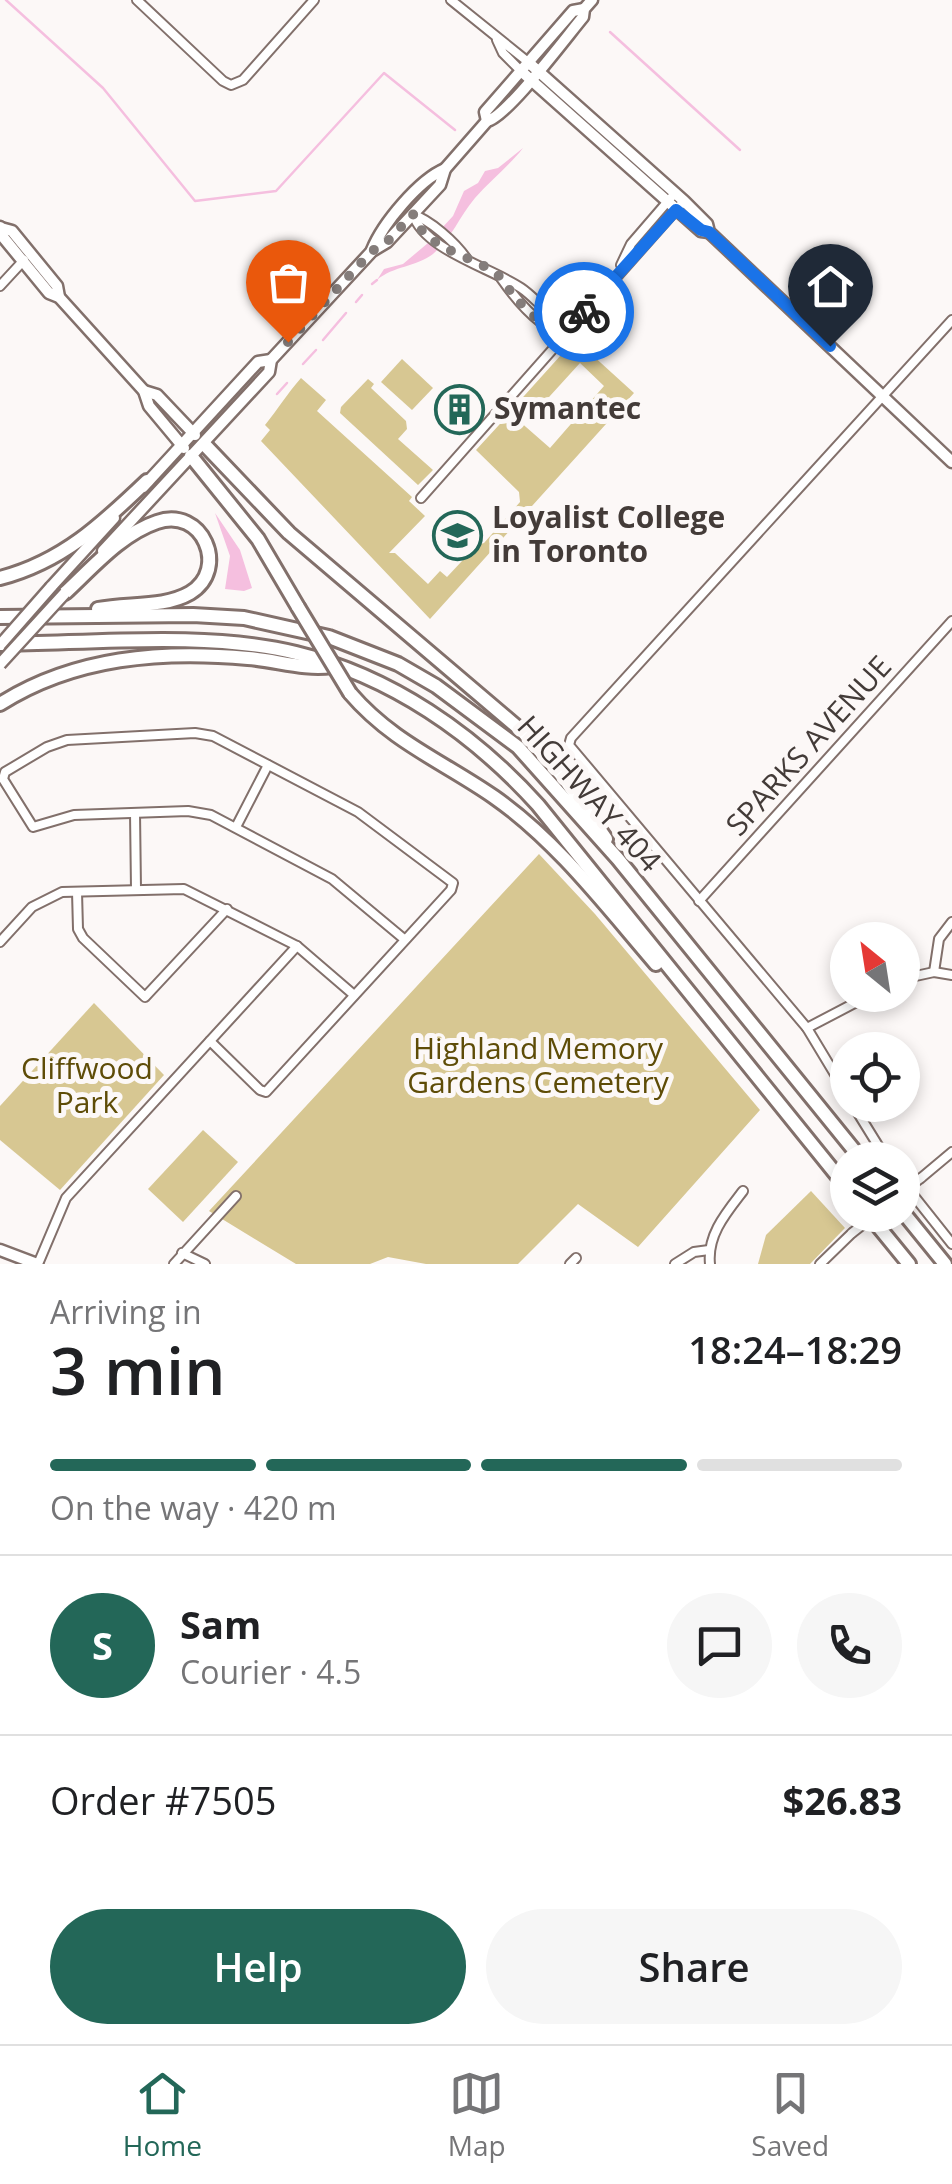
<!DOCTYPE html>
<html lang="en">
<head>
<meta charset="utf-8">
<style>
	:root { --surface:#fff; --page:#f6f6f6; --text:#202124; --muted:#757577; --line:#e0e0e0; --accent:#236758 }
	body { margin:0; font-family:"Open Sans",sans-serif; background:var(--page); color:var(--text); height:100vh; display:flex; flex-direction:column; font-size:38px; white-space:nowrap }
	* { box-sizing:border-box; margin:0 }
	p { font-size:32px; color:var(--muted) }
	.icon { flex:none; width:55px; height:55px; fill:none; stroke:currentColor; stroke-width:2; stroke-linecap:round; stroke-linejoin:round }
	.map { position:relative; height:1264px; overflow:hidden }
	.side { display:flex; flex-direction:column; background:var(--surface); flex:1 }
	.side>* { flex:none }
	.needle { width:65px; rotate:330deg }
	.tools { position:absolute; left:830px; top:922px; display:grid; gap:20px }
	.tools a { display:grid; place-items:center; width:90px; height:90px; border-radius:50%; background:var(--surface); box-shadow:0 5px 15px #0003; font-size:50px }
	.pin { position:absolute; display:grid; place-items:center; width:85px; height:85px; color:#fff; margin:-102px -42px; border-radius:50% 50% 50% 0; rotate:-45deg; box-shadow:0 0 10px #0007 }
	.pin .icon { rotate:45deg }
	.courier { position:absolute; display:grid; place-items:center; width:100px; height:100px; margin:-50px; border:8px solid #1a73e8; border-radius:50%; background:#fff; color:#222; box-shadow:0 2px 12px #0007 }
	.overview em { font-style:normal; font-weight:600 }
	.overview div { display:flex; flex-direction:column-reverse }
	.overview { display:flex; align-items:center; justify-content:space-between; height:170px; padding:0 50px }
	h1 { font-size:65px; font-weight:600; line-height:75px }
	.bar { display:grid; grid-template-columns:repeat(4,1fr); gap:15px 10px; align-content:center; height:120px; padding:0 50px }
	.bar i { height:12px; border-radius:8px; background:var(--line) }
	.bar .on { background:var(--accent) }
	.bar p { grid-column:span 4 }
	.line { display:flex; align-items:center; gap:25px; padding:0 50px; border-top:2px solid var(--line) }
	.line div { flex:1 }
	.round { display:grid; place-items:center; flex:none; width:105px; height:105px; border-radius:52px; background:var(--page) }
	.button { display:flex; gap:20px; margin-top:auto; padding:20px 50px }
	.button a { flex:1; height:115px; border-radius:60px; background:var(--accent); color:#fff; font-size:40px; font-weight:600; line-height:115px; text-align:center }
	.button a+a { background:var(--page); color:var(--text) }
	.menu { display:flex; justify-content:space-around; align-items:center; height:140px; border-top:2px solid var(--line); background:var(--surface); font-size:28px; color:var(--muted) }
	.menu a { display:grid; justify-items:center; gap:5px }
	.menu .on { color:var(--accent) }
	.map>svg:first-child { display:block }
	.green { fill:#d7c792 }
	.water { fill:#f5bfdf }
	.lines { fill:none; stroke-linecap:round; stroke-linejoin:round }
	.stream { stroke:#f5bfdf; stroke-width:2.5 }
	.minor-casing { stroke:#82706b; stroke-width:12 }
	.major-casing { stroke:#82706b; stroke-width:15 }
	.highway-casing { stroke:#82706b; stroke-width:18 }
	.minor { stroke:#fff; stroke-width:8 }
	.major { stroke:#fff; stroke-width:10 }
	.highway { stroke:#fff; stroke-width:12 }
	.minor-bridge-casing { stroke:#82706b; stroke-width:12; stroke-linecap:butt }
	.major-bridge-casing { stroke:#82706b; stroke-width:15; stroke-linecap:butt }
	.highway-bridge-casing { stroke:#82706b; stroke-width:18; stroke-linecap:butt }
	.minor-bridge { stroke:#fff; stroke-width:8 }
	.major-bridge { stroke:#fff; stroke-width:10 }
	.highway-bridge { stroke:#fff; stroke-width:12 }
	.done { stroke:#847d7b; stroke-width:10; stroke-dasharray:0 18 }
	.route { stroke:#1a73e8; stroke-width:12 }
	.labels { text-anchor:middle; stroke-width:10; stroke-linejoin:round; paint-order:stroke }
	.poi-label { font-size:30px; font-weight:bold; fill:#433b38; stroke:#fcf8f7; text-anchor:start }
	.street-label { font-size:30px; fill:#433b38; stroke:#fcf8f7 }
	.park-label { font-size:30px; fill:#5e4c07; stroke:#fcf8f7 }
</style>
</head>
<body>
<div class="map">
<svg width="952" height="1264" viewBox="0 0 952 1264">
	<rect width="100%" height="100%" fill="#fcf8f7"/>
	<g class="green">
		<path d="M 570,345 L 580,351 L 591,347 L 590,353 L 634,393 L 430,619 L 261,441 L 270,430 L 265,425 C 278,409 287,394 301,378 L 326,400 L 317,411 L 412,497 L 409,501 L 425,516 L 389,553 L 395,553 L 428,584 L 440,571 L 447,577 L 477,545 L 484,543 L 520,502 L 519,492 L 476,450 L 510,413 L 550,448 L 604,386 L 580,363 L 529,419 L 515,406 Z"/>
		<path d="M 402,359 L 433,388 L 412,410 L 381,382 Z"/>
		<path d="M 368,379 L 374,384 L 371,388 L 406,421 L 407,429 L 398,439 L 433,470 L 418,485 L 340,413 L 341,407 Z"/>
		<path d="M 539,854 L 595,914 L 760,1110 L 638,1247 L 578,1204 L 518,1264 L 426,1264 L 388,1257 L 370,1264 L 296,1264 L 209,1211 Z"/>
		<path d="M 94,1003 L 164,1075 L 60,1190 L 0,1140 L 0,1106 Z"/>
		<path d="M 203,1130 L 238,1162 L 183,1222 L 148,1189 Z"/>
		<path d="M 811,1191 L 845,1228 L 810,1264 L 758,1264 L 766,1235 Z"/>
	</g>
	<g class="water">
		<path d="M 523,148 C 511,164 490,181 475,198 C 459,217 452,238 433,254 C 416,267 393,266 377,280 L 384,269 L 403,264 L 428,243 L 453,216 L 464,191 L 478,183 L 485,171 L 498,168 Z"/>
		<path d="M 215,513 L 240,550 L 252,588 L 244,591 L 225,589 L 230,556 Z"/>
	</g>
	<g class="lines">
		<g class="stream">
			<path d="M 6,0 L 103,88 L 195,201 L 276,191 L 384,73 L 455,130"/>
			<path d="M 610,32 L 740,150"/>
			<path d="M 372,284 L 377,280"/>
			<path d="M 356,302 L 362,295"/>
			<path d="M 323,340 L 346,313"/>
			<path d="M 303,364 L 316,350"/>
			<path d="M 277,394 L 287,383"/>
		</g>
		<defs>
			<g id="minor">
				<path d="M 137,0 L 223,81 L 231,85 L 243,80 L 314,0"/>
				<path d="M 451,0 L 528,62"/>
				<path d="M 497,40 L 503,53 L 521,71"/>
				<path d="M 412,214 C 430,220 455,242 466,258"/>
				<path d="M 413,214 C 424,250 492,268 521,288 C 530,294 537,302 545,309 C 554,317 561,322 564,333"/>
				<path d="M 621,265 L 631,244 L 675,193"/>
				<path d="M 501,278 C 515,298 540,329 564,333"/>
				<path d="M 0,286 L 24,260"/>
				<path d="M 421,498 L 684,201"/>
				<path d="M 135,813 L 136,889"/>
				<path d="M 236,827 L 268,765"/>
				<path d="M 77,892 L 78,929 L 83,938 L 145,997 L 227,909"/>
				<path d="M 699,901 L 952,621"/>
				<path d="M 0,942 L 32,907 L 62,892 L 184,889 L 297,946 L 354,995"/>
				<path d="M 934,972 L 939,939 L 952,922"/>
				<path d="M 902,979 L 934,972 L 952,975"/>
				<path d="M 807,1028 L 870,995"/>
				<path d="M 210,1041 L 260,1090 L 266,1092 L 451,890 L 453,883 L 358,812 L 213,736 L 195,733 L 67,740 L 47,747 L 5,772 L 3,779 L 33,827 L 74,815 L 188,811 L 211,815 L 332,879 L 404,939"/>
				<path d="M 848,1096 L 807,1028 L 569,745 L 571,738 L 952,320"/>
				<path d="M 853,1105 L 887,1160"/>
				<path d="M 921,1178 L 952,1152"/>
				<path d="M 902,1181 L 952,1244"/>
				<path d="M 182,1253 L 205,1264"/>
				<path d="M 38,1264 L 66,1198 L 297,946"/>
				<path d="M 174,1264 L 236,1196"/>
				<path d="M 570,1264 L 576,1258"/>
				<path d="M 675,1264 L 694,1252 L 709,1250"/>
				<path d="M 710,1264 C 707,1235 726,1213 743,1191"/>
				<path d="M 820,1264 L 852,1233"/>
			</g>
			<g id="major">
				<path d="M 528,62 L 684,201 L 707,224 L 709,232 L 952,462"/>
				<path d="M 521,71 L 676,209 L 701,231 L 709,232"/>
				<path d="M 487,121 L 485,112 L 573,11 L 584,9"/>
				<path d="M 0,227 L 3,237 L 49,293 L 59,297 L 144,391 L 149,406 L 184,448"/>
				<path d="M 1,228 L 12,231 L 57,286 L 59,297"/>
				<path d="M 372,250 C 383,223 419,180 445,169"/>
				<path d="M 144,391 L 157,395 L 195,435"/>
				<path d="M 143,487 L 258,362 L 271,360"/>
				<path d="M 103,551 L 269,372 L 271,360 L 372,251 L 387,242 L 440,185 L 445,169 L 487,121 C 506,118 567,36 583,17 L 584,9 L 592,0"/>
				<path d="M 51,587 L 114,518"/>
				<path d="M 0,1250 L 37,1264"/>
			</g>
			<g id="highway">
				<path d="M 204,444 L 289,533 L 523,732 L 564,778 L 606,839"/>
				<path d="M 191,456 L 258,539 L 298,607"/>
				<path d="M 0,578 C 62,562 102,524 147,481"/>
				<path d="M 65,593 C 92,568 121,534 157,522 C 202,506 230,569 190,593 C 164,608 127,603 98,609"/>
				<path d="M 0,617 L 193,615 L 244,618 L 329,637 L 398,664 L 436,686 L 518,747 L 618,859 L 862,1160"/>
				<path d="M 0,644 C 93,643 206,631 296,653 C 391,676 474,734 538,805 L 848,1189"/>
				<path d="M 350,693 C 392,742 442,761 494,797 C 557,841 606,906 656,964"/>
				<path d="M 0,704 C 74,657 162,650 248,658 C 276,660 304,670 332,666"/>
				<path d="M 902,1211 L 945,1264"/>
				<path d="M 869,1215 L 909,1264"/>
			</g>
		</defs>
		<use href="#minor" class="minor-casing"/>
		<use href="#major" class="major-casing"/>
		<use href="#highway" class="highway-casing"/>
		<use href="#minor" class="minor"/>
		<use href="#major" class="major"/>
		<use href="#highway" class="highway"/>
		<defs>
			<g id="minor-bridge">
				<path d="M 902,1192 L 921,1178"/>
				<path d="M 852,1233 L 875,1215"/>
			</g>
			<g id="major-bridge">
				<path d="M 0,645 L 51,587"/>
				<path d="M 0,664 L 65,593"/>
			</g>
			<path id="highway-bridge" d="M 298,607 L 350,693"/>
		</defs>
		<use href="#minor-bridge" class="minor-bridge-casing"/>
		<use href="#major-bridge" class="major-bridge-casing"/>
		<use href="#highway-bridge" class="highway-bridge-casing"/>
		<use href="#minor-bridge" class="minor-bridge"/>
		<use href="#major-bridge" class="major-bridge"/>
		<use href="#highway-bridge" class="highway-bridge"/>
	</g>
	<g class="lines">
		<path class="done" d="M 288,342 L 372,251 L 387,242 L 413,214 C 425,252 475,254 500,277 C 506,282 509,291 514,296 C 526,310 547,330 564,333 L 584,312"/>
		<path class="route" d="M 584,312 L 676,210 L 701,230 L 709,232 L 830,346"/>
	</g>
	<defs>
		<symbol id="building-ring" viewBox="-11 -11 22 22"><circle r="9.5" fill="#fcf8f7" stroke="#236758" stroke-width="1.5"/><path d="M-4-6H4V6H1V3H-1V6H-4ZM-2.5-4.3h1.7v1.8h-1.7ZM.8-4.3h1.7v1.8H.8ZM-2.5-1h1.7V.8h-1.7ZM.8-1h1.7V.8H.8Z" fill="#236758"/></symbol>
		<symbol id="university-ring" viewBox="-11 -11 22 22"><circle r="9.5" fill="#fcf8f7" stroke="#236758" stroke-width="1.5"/><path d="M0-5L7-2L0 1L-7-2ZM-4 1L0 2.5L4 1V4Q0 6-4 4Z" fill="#236758"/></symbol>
	</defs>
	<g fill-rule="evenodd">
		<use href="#building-ring" x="432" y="382" width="55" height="55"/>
		<use href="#university-ring" x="430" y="508" width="55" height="55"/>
	</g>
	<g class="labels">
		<g class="poi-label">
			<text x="494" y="419">Symantec</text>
			<text x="492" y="528">Loyalist College<tspan x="492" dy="34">in Toronto</tspan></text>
		</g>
		<g class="street-label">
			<text transform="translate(809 746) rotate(-48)" y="10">SPARKS AVENUE</text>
			<text transform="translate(589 794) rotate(48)" y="10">HIGHWAY 404</text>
		</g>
		<g class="park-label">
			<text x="538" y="1059">Highland Memory<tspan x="538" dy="34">Gardens Cemetery</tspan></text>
			<text x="87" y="1079">Cliffwood<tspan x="87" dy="34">Park</tspan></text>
		</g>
	</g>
</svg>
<div class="tools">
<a><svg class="needle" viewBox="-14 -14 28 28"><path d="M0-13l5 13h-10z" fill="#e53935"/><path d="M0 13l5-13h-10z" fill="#757577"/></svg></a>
<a><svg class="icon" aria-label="locate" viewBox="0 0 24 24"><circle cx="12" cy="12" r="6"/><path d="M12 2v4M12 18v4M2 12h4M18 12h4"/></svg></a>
<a><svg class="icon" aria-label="layers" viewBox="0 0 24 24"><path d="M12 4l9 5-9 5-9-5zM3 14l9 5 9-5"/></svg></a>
</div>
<div class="pin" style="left:288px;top:342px;background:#ea580c"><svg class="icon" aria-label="bag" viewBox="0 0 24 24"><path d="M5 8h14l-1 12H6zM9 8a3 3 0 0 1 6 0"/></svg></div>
<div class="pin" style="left:830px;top:346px;background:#1f2937"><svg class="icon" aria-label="home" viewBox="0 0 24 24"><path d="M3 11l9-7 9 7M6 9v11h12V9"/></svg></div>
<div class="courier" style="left:584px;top:312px"><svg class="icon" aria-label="bike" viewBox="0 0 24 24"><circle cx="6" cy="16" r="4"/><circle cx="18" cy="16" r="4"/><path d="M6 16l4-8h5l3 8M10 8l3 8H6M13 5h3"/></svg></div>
</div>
<section class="side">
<div class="overview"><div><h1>3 min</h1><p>Arriving in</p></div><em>18:24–18:29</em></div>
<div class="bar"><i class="on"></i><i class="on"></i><i class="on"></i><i></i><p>On the way · 420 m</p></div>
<div class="line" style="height:180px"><b class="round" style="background:var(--accent);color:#fff">S</b><div><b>Sam</b><p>Courier · 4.5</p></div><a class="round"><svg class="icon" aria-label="chat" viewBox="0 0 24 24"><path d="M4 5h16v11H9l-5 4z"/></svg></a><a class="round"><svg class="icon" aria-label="phone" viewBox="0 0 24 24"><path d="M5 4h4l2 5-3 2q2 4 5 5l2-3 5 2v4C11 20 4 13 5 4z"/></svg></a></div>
<div class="line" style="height:130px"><div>Order #7505</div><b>$26.83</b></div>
<div class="button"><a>Help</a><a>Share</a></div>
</section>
<nav class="menu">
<a class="on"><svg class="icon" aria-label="home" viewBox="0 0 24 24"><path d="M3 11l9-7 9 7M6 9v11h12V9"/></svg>Home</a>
<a><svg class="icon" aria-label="map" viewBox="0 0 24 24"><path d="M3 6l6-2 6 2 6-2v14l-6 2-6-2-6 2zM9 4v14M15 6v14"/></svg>Map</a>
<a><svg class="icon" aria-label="saved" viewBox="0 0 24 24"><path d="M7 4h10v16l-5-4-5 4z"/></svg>Saved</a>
</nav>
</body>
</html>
